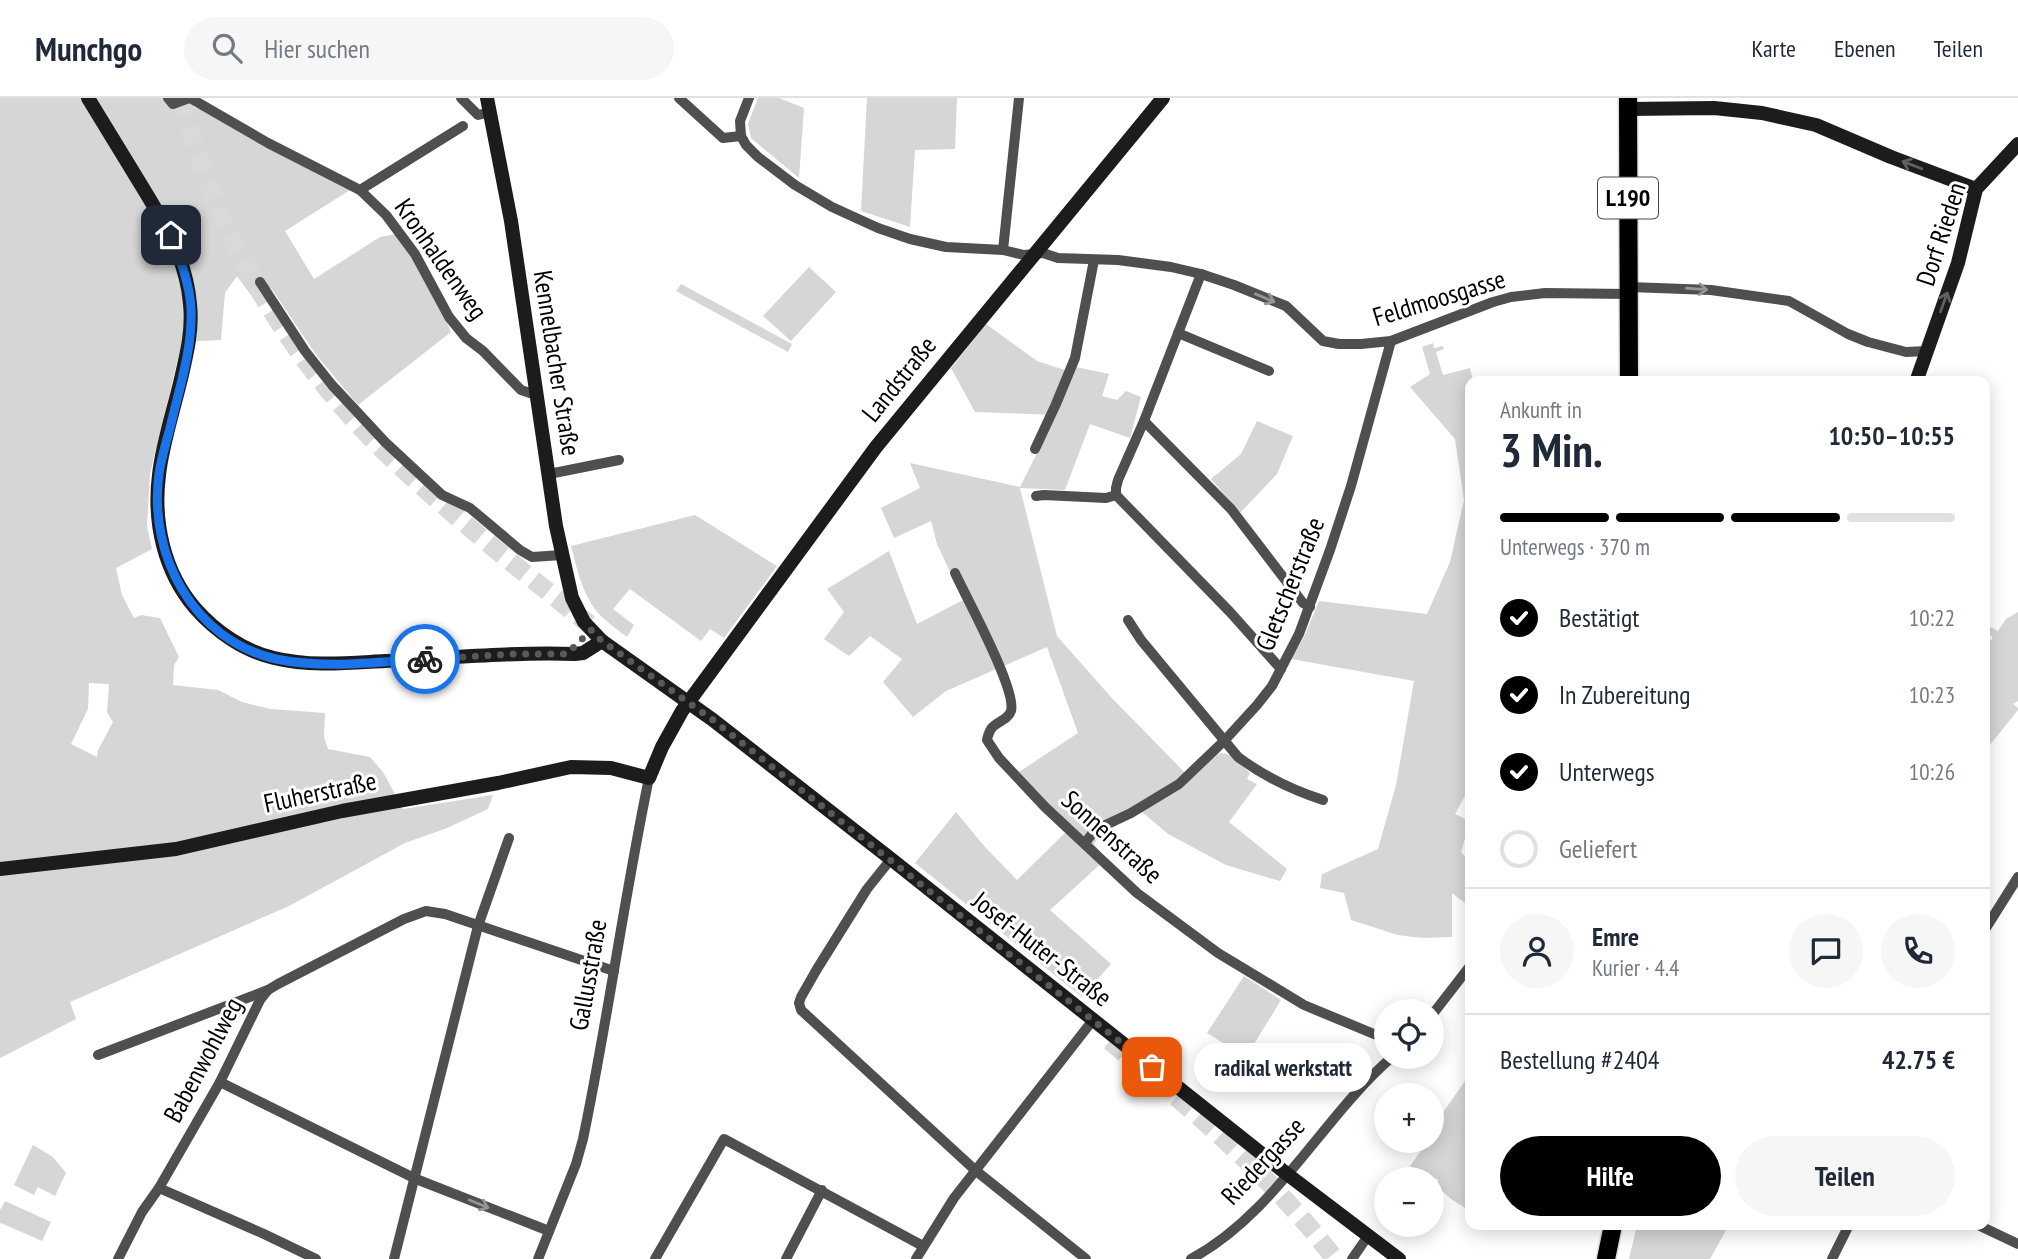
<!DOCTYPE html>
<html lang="de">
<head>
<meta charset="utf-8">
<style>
	:root { --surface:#fff; --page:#f6f6f7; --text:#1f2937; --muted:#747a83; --line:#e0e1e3; --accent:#000 }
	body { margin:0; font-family:"PT Sans Narrow",sans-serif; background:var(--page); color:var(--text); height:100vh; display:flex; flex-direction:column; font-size:26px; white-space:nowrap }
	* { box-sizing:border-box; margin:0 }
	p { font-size:23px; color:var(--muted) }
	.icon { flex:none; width:38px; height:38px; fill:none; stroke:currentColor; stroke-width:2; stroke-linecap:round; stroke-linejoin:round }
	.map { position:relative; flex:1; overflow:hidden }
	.side { position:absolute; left:1465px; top:278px; width:525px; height:854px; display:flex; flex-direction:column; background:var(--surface); border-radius:14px; box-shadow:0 4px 18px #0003 }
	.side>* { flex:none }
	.tools { position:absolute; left:1374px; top:901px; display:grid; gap:14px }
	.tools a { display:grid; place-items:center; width:70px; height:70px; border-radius:50%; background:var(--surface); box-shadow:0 4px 18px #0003; font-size:35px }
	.pin { position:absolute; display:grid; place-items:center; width:60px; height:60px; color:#fff; margin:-30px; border-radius:14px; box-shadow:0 4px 10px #0006 }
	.courier { position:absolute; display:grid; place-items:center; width:70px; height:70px; margin:-35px; border:5px solid #1a73e8; border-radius:50%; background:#fff; color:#222; box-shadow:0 2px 9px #0007 }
	.bubble { position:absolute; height:49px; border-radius:24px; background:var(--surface); box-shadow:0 4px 18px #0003; font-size:23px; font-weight:800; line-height:49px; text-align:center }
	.overview em { font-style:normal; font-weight:800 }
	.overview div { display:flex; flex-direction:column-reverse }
	.overview { display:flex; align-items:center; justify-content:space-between; height:119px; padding:0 35px }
	h1 { font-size:46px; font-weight:800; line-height:52px }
	.bar { display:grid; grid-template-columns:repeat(4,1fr); gap:10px 7px; align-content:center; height:84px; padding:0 35px }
	.bar i { height:9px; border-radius:5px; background:var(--line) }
	.bar .selected { background:var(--accent) }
	.bar p { grid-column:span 4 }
	.line { display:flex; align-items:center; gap:18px; padding:0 35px; border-top:2px solid var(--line) }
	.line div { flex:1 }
	.round { display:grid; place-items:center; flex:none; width:74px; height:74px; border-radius:37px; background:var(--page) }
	ol { padding:0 35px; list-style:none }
	li { display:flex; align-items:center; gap:21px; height:77px }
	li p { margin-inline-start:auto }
	li .icon { padding:7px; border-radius:50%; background:var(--accent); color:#fff; stroke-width:4 }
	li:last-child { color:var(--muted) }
	li i { width:38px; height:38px; border:4px solid var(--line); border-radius:50% }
	.cta { display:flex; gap:14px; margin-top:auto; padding:14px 35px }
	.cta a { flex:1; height:80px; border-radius:42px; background:var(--accent); color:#fff; font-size:28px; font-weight:800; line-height:80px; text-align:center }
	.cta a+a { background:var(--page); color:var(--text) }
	header { display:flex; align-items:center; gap:42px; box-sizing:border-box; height:98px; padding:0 35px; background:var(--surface); border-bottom:2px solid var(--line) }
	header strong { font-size:33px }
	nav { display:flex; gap:38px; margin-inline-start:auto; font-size:24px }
	.search { width:490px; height:63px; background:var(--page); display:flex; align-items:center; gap:18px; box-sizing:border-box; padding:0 24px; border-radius:38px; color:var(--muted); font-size:26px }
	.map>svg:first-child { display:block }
	.green { fill:#d6d6d6; fill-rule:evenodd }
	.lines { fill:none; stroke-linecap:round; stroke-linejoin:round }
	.highway-tunnel { stroke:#d9d9d9; stroke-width:19; stroke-dasharray:19 10; stroke-linecap:butt }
	.primary-casing { stroke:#dbdbdb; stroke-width:21 }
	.street { stroke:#4f4f4f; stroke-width:10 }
	.secondary { stroke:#1c1c1c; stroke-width:14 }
	.primary { stroke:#000; stroke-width:18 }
	.oneway { stroke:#606060 }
	.oneway2 { stroke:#959595 }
	.done { stroke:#595959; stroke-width:7; stroke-dasharray:0 12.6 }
	.route { stroke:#1a73e8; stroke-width:9 }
	.labels { text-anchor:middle; stroke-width:6; stroke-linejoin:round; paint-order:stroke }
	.shield { fill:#fff; stroke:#4c4c4c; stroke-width:2 }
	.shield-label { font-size:24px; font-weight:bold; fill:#000 }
	.street-label { font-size:26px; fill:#000; stroke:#fff }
</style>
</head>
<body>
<header>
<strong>Munchgo</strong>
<div class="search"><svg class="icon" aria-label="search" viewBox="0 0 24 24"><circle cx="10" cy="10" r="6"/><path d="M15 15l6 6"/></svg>Hier suchen</div>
<nav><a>Karte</a><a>Ebenen</a><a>Teilen</a></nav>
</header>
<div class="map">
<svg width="2018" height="1161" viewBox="0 0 2018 1161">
	<rect width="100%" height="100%" fill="#fff"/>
	<g class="green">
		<path d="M 0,0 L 183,0 L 186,8 L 201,11 L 350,92 L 285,133 L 314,181 L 380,139 L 396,136 L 404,145 L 441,209 L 451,234 L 358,307 L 317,258 L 271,190 L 253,200 L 237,178 L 225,195 L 221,242 L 182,244 L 150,376 L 147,428 L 152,451 L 116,470 L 122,497 L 134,520 L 141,517 L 160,520 L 179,559 L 174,567 L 173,587 L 218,592 L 242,604 L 271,611 L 325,615 L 324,639 L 328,651 L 370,659 L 383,674 L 403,711 L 493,697 L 488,711 L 447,730 L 405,745 L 289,808 L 70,904 L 76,921 L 0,960 ZM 89,585 L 109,586 L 107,614 L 113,624 L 98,652 L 97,659 L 71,646 L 88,611 Z"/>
		<path d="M 758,0 L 779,0 L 804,10 L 799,80 L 751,40 L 748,26 Z"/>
		<path d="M 867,0 L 957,0 L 955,51 L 915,52 L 910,129 L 861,113 Z"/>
		<path d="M 809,169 L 836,194 L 791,243 L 763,218 Z"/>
		<path d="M 681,186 L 792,246 L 788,254 L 676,193 Z"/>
		<path d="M 986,226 L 1037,263 L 1074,275 L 1076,269 L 1109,276 L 1102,298 L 1117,302 L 1126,293 L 1141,299 L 1130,340 L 1090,326 L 1065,392 L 1020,390 L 1057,538 L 1110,598 L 1191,681 L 1218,656 C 1230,652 1241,667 1250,675 L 1247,681 L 1257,686 L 1229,724 L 1287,771 L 1280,783 L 1226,767 L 1168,736 L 1142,714 L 1100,736 L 1094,746 L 1106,761 L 1050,812 L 1111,866 L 1082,899 L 915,765 L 956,714 L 985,749 L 1017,782 L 1070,730 L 1019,674 L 1078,635 L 1047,549 L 946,593 L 913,619 L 883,584 L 902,561 L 870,538 L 849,558 L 824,541 L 844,514 L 827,491 L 889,453 L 917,526 L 963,502 L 937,446 L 931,423 L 894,440 L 881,410 L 920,390 L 910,365 L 1020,389 L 1056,317 L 975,314 L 951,270 Z"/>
		<path d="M 1433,245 L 1434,250 L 1443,248 L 1444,251 L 1436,254 L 1443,277 L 1470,270 L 1473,282 L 1470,284 L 1469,288 L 1470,624 L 1468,631 L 1470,632 L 1470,689 L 1455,716 L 1470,723 L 1461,754 L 1470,764 L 1470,809 L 1452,795 L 1452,839 L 1422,840 L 1398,837 L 1351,822 L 1344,795 L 1320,790 L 1322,776 L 1378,751 L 1396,687 L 1414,583 L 1291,561 L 1304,539 L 1319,503 L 1427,516 L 1450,464 L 1464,402 L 1455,341 L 1410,289 L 1430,276 L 1422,249 Z"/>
		<path d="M 1257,323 L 1293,338 L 1277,376 L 1240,415 L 1211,381 L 1241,356 Z"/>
		<path d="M 695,417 L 777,468 L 724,540 L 710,531 L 701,543 L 630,491 L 613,511 L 634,527 L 627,539 C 618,532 608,525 600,517 C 583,499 577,471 571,448 Z"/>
		<path d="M 2018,514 L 2018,603 L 2013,606 L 2018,610 L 2018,612 L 1985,653 L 1985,617 L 1988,600 L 1985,576 L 1985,551 L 1993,539 L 1986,535 L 1990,529 L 1998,533 L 2006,521 Z"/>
		<path d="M 1244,878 L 1281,902 L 1246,959 L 1207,935 Z"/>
		<path d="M 1470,976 L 1470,1113 L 1451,1101 L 1438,1089 L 1438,1081 L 1426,1079 L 1410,1068 L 1428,1043 L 1432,1043 L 1432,1039 L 1439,1029 L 1444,1013 Z"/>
		<path d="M 33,1047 L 53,1059 L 66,1075 L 55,1098 L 38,1089 L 34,1097 L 14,1087 Z"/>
		<path d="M 5,1103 L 51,1124 L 42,1143 L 1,1125 L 0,1126 L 0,1112 Z"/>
		<path d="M 1637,1127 L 1729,1127 L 1710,1161 L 1629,1161 Z"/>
	</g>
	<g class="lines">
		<g class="highway-tunnel">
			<path d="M 182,0 C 214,133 288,260 386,355 C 450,416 520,472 589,526"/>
			<path d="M 1110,943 C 1190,1010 1272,1078 1335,1161"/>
		</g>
		<defs>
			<g id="primary">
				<path d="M 1628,0 L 1629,284"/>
				<path d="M 1606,1161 L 1613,1127"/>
			</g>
		</defs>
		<use href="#primary" class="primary-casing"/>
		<g class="street">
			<path d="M 168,0 L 173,6 L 189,0"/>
			<path d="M 190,0 L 268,45 L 360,92 L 386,117 L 415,156 L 449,219 L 466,240 L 483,253 L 521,292 L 536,297"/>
			<path d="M 461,0 L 478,17 L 491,14"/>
			<path d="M 679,0 L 723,40 L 741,38"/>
			<path d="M 749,0 L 740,23 L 741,38 L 746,47 L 758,59 L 795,87 L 832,109 L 878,130 L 910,141 L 946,149 L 1003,152 L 1024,157 L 1043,155 L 1058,160 L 1118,162 L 1171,169 L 1201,176 L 1234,187 L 1286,208 L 1323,243 L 1339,246 L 1361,246 L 1391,243 L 1493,204 L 1511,199 L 1545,195 L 1628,196"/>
			<path d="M 360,92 L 463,28"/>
			<path d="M 1003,152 L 1019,0"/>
			<path d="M 260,184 L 305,253 L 332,287 L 385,344 L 442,397 L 470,410 L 520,452 L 532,459 L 562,457"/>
			<path d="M 1629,189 L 1711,192 L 1789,203 L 1848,236 L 1868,244 L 1906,254 L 1927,253"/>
			<path d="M 1178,235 L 1269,273"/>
			<path d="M 1144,323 L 1231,411 L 1303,505 L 1310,509"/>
			<path d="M 1035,351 L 1056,306 L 1075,260 L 1094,162"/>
			<path d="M 549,376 L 619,362"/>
			<path d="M 1116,397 L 1230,514 L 1281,571"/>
			<path d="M 1116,397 L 1116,390 L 1118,382 L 1144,323 L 1201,176"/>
			<path d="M 1036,398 L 1044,397 L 1106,400 L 1116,397"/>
			<path d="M 955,475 C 966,499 1017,592 1011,613 C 1008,622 996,624 991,631 C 990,632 987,640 987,642 L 999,660 L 1045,709 L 1137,795 L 1218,855 L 1304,907 L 1386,941"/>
			<path d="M 1128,522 L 1141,542 L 1238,659 C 1265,679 1292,692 1323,702"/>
			<path d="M 1085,745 L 1095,732 L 1131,715 L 1179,686 L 1225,642 L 1257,607 L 1272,588 L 1299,536 L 1330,452 L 1351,388 L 1391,243"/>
			<path d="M 891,761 L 867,791 L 817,871 L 801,899 L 799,905 L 801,912 L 975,1072 L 1086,1161"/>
			<path d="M 1984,833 L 2018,779"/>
			<path d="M 1432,917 L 1470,868"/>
			<path d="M 98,957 L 268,892"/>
			<path d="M 220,984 L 416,1081 L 549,1133"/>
			<path d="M 159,1090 L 264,1136 L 316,1161"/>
			<path d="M 1978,1127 L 2018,1146"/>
			<path d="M 118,1161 L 142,1114 L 159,1090 L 220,984 L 260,902 L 268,892 L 278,886 L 404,821 L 426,813 L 445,816 L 614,873"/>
			<path d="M 394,1161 L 478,828 L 509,740"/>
			<path d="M 538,1161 L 576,1066 L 583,1041 C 608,921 624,800 649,680"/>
			<path d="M 655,1161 L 724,1041 L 923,1148"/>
			<path d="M 786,1161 L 822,1092"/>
			<path d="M 916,1161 L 954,1100 L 1093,922"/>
			<path d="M 1191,1161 C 1276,1115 1321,1021 1392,959"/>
			<path d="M 1352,1161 L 1368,1138"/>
			<path d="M 1832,1161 L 1849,1127"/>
		</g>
		<g class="secondary">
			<path d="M 88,0 C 104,26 119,51 135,77 C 160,118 186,157 190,206 C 193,233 186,259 180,285 C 173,314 162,348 159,377 C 153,424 164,474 195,510 C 216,534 244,553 274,560 C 311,569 348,565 385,563 C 448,560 511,554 575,556 L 583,555 L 602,543"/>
			<path d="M 487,0 L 511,123 L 556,428 L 572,500 L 584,524 L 602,543 L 713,622 L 891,761 L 1287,1076 L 1399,1161"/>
			<path d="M 1628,11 L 1714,10 L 1762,15 L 1816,27 L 1891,59 L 1976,91"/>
			<path d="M 1916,284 L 1958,165 L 1976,91 L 2018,46"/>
			<path d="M 0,771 L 176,751 L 342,713 L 498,685 L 571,669 L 611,670 L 649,680 L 662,649 L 682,613 L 876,349 L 1163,0"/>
		</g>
		<use href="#primary" class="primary"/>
	</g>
	<defs><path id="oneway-shaft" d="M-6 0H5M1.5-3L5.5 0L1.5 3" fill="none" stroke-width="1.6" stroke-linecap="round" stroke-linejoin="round" transform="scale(1.75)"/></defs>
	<g class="oneway">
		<use href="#oneway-shaft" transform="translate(1912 67) rotate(-159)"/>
		<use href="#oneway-shaft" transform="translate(1944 204) rotate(-70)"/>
	</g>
	<g class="oneway2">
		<use href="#oneway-shaft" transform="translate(1697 191) rotate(4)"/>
		<use href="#oneway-shaft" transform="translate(1265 200) rotate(23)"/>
		<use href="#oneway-shaft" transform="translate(479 1106) rotate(22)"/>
	</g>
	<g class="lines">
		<path class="done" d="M 425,561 L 514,556 L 567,556 L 591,532 L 602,543 L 713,622 L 1152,969"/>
		<path class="route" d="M 171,137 C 180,161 189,184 191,209 C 193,250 179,291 170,330 C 166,345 161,361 159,376 C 148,457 193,542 276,561 C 325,571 376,564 425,561"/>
	</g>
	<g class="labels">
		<rect class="shield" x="1598" y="79.5" width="60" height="41" rx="5"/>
		<g class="shield-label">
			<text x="1628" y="108">L190</text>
		</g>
		<g class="street-label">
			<text transform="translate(1941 136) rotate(-72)" y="9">Dorf Rieden</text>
			<text transform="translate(441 161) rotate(55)" y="9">Kronhaldenweg</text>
			<text transform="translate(1439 200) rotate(-17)" y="9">Feldmoosgasse</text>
			<text transform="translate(557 265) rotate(81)" y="9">Kennelbacher Straße</text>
			<text transform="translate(899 281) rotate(-51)" y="9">Landstraße</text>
			<text transform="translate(1290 486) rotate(-68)" y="9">Gletscherstraße</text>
			<text transform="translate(320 694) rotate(-12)" y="9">Fluherstraße</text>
			<text transform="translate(1112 739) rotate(42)" y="9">Sonnenstraße</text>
			<text transform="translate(1042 851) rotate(38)" y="9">Josef-Huter-Straße</text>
			<text transform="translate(588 877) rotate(-80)" y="9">Gallusstraße</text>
			<text transform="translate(203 962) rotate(-62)" y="9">Babenwohlweg</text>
			<text transform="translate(1263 1063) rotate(-47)" y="9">Riedergasse</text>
		</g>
	</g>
</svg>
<div class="tools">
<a><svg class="icon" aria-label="locate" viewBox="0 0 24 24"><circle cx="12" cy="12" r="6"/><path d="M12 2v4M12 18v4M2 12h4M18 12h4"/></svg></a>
<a>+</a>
<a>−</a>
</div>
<div class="pin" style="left:1152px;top:969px;background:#ea580c"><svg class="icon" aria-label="bag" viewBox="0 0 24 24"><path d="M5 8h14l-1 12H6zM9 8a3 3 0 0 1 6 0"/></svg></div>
<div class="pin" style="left:171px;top:137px;background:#1f2937"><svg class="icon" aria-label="home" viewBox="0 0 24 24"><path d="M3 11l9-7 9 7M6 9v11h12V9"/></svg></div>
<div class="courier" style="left:425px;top:561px"><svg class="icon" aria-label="bike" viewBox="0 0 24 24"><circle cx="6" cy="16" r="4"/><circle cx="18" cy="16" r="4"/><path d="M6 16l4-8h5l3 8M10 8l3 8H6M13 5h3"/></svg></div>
<div class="bubble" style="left:1194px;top:945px;width:178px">radikal werkstatt</div>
<section class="side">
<div class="overview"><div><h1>3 Min.</h1><p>Ankunft in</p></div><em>10:50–10:55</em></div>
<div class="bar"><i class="selected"></i><i class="selected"></i><i class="selected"></i><i></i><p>Unterwegs · 370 m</p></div>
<ol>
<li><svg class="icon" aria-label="check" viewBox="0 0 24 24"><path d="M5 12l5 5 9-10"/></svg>Bestätigt<p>10:22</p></li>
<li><svg class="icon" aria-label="check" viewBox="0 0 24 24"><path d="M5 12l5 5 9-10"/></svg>In Zubereitung<p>10:23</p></li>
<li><svg class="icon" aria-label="check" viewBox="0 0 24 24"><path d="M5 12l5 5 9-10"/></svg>Unterwegs<p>10:26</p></li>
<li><i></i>Geliefert</li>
</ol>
<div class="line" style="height:126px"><a class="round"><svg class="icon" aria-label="person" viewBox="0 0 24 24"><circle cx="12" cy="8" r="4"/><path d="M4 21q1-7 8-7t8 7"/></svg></a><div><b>Emre</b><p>Kurier · 4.4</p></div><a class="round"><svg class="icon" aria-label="chat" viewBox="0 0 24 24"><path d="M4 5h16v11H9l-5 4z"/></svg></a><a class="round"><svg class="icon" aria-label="phone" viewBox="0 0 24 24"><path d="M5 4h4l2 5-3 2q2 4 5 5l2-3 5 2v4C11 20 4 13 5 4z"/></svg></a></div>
<div class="line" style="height:91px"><div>Bestellung #2404</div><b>42.75 €</b></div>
<div class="cta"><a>Hilfe</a><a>Teilen</a></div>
</section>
</div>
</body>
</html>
